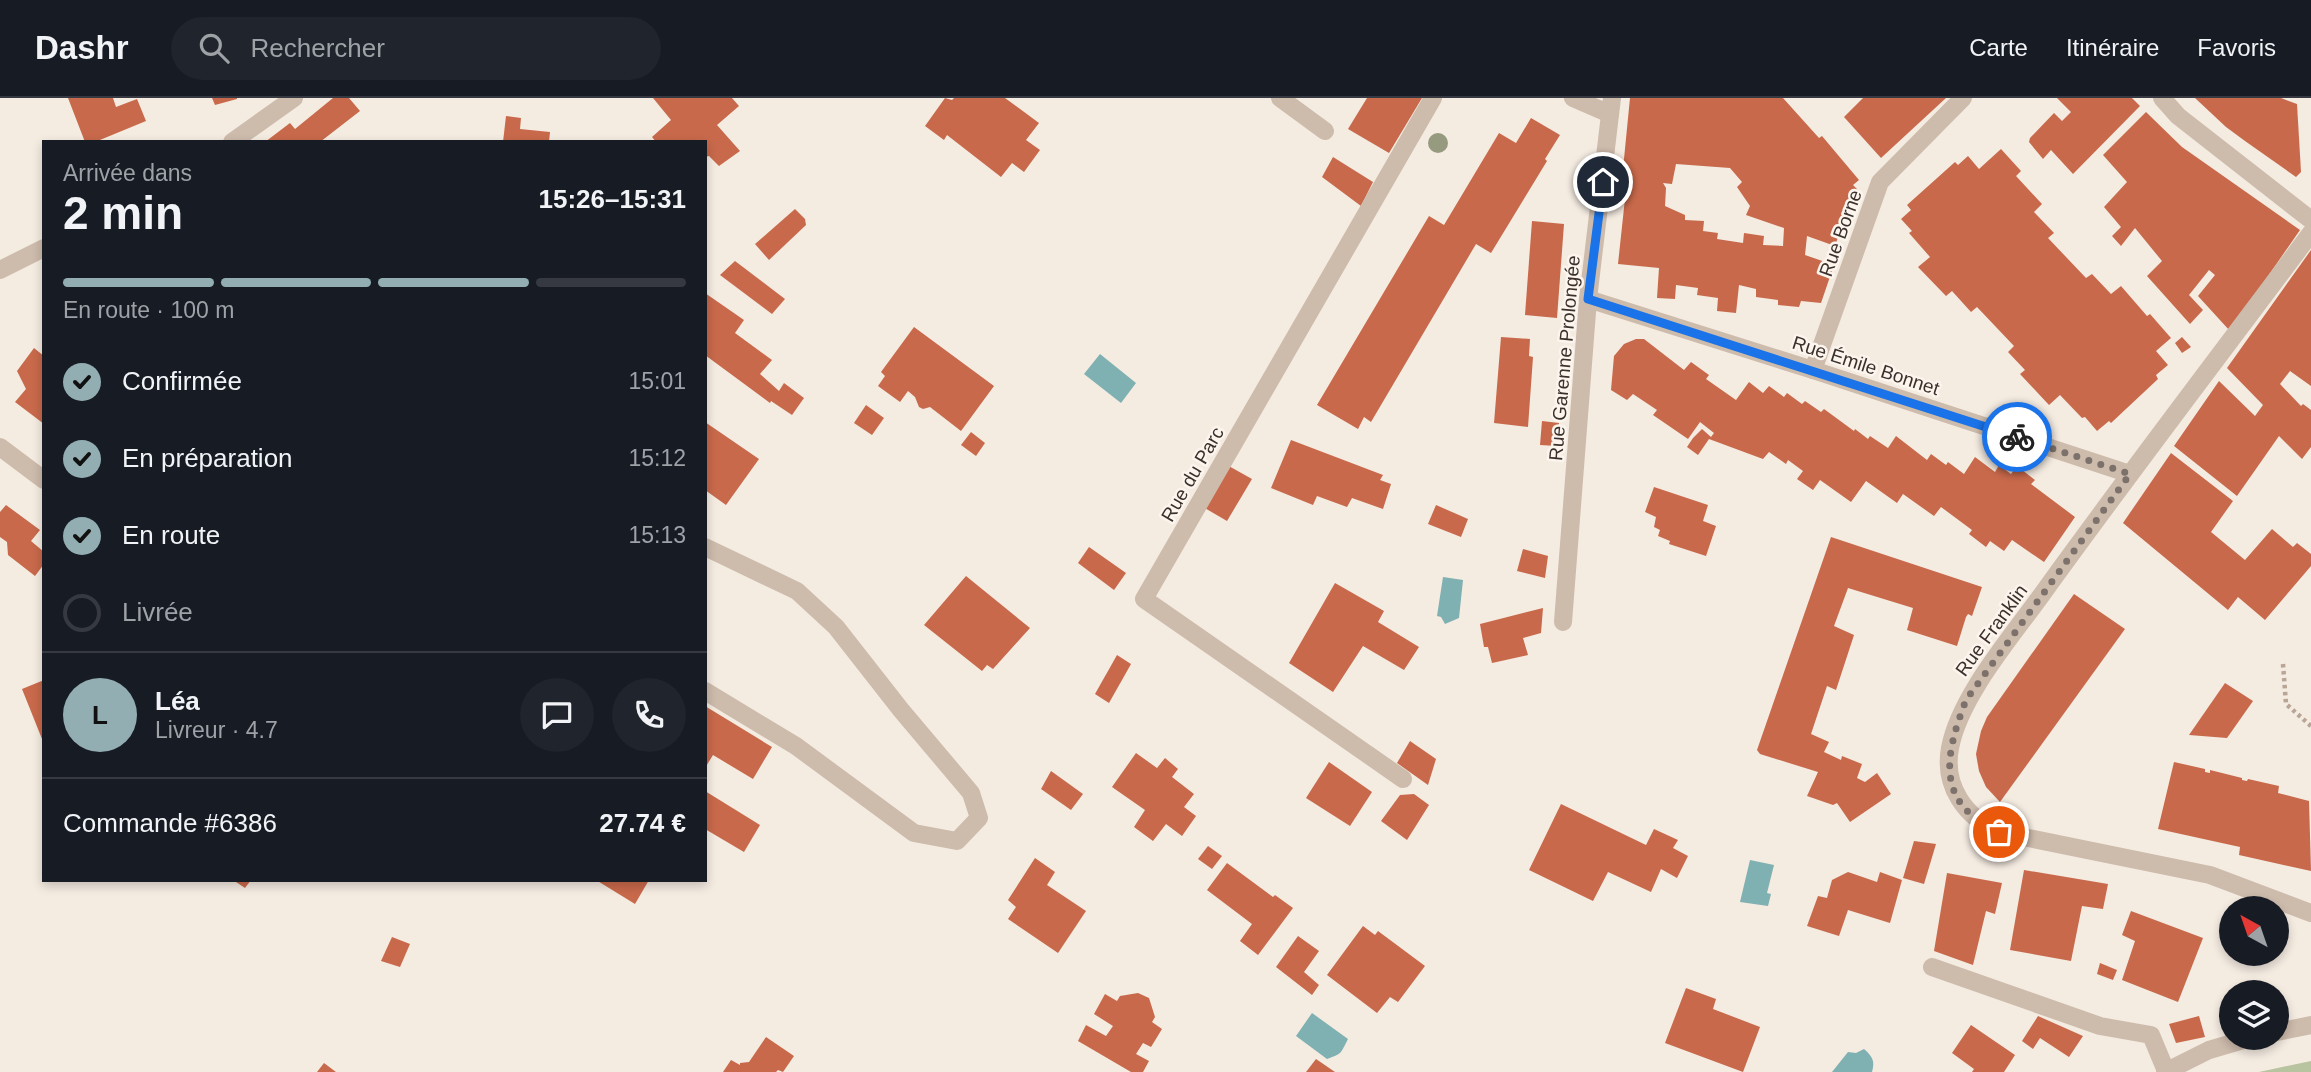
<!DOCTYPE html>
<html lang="fr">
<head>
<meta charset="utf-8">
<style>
	:root { --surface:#171b24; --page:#20242c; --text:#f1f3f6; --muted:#9ea1a6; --line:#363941; --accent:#92aeb2 }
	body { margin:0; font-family:Arial,sans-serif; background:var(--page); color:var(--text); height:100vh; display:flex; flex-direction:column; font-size:26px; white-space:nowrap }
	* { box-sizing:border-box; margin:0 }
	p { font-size:23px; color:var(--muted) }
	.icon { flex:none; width:38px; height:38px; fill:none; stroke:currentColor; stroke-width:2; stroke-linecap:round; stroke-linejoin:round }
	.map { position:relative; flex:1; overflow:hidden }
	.panel { position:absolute; left:42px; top:42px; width:665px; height:742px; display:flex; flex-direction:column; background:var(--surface); border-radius:0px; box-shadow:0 4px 10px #0003 }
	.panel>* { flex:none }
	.needle { width:46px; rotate:320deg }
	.controls { position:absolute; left:2219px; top:798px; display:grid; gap:14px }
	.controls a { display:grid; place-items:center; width:70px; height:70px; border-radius:50%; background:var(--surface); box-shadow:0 4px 10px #0003; font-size:35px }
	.pin { position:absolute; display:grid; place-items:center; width:60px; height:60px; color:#fff; margin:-30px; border:4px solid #fff; border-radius:50%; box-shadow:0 2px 7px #0007 }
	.courier { position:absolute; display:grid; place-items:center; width:70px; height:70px; margin:-35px; border:5px solid #1a73e8; border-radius:50%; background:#fff; color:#222; box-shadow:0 2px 9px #0007 }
	.head em { font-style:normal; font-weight:700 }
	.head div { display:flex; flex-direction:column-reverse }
	.head { display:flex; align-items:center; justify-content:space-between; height:119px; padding:0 21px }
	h1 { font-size:46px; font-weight:700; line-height:52px }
	.bar { display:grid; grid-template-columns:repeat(4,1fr); gap:10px 7px; align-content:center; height:84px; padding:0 21px }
	.bar i { height:9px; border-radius:5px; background:var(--line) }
	.bar .current { background:var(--accent) }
	.bar p { grid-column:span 4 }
	.line { display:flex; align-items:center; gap:18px; padding:0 21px; border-top:2px solid var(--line) }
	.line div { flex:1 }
	.round { display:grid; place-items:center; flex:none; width:74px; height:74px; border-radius:37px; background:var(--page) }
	ol { padding:0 21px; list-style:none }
	li { display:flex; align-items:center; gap:21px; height:77px }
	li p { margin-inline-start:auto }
	li .icon { padding:7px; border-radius:50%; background:var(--accent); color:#111; stroke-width:4 }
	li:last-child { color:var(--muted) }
	li i { width:38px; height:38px; border:4px solid var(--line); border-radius:50% }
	header { display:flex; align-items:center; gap:42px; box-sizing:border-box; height:98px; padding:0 35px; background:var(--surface); border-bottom:2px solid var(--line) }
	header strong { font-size:33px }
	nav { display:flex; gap:38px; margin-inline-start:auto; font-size:24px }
	.search { width:490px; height:63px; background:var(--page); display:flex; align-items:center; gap:18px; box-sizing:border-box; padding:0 24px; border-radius:38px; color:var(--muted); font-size:26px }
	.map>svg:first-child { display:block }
	.green { fill:#b8c4a0 }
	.water { fill:#7fb0b2 }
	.building { fill:#c8694b; fill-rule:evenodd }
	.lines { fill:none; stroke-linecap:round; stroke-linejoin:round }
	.path { stroke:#b9a596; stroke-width:4.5; stroke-dasharray:3.5 3.5; stroke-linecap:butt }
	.minor { stroke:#cdbbac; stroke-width:18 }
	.tree { fill:#969b7f }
	.done { stroke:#7c716b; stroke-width:7; stroke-dasharray:0 12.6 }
	.route { stroke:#1a73e8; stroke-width:9 }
	.labels { text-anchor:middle; stroke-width:5; stroke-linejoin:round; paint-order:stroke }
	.street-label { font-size:19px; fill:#3b302b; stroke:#fbf5ee }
</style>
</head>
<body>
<header>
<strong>Dashr</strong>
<div class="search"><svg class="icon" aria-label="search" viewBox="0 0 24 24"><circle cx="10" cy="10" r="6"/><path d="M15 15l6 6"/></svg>Rechercher</div>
<nav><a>Carte</a><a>Itinéraire</a><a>Favoris</a></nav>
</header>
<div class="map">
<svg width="2311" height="974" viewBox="0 0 2311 974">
	<rect width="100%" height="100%" fill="#f4ebe1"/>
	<path class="green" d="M 2311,963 L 2311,974 L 2259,974 Z"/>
	<g class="water">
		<path d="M 1100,256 L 1136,285 L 1121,305 L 1084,276 Z"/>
		<path d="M 1443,479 L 1463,482 L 1459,520 L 1445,526 L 1441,519 L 1437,518 Z"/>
		<path d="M 1750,762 L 1774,767 L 1767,795 L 1771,796 L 1768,808 L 1740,804 Z"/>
		<path d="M 1312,915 L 1348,941 C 1340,956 1343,955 1327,961 L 1296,938 Z"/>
		<path d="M 1864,951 C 1873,959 1875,963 1872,974 L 1832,974 L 1848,954 L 1856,955 Z"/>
	</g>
	<g class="building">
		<path d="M 68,0 L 113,0 L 116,9 L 137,1 L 146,23 L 95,44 L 85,44 Z"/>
		<path d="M 212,0 L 237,0 L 237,1 L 215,7 Z"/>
		<path d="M 333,0 L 349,0 L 360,13 L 320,44 L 265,44 L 290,25 L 295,31 Z"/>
		<path d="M 653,0 L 732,0 L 739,8 L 717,27 L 740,53 L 719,68 L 709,58 L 705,59 L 705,44 L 656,44 L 652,39 L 671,22 Z"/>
		<path d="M 945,0 L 952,2 L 954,0 L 1005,0 L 1039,25 L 1026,42 L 1040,52 L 1024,74 L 1012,65 L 1001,79 L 947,37 L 944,42 L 925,28 Z"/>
		<path d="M 1367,0 L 1422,0 L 1389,55 L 1348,31 Z"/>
		<path d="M 1630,0 L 1783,0 L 1819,40 L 1822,38 L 1859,82 L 1853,87 L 1859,93 L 1849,124 L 1844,122 L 1835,148 L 1807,138 L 1805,157 L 1834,167 L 1821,205 L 1801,203 L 1799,209 L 1778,207 L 1778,202 L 1756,199 L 1756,191 L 1739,187 L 1736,215 L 1717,213 L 1718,200 L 1697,197 L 1698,190 L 1676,187 L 1675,201 L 1657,200 L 1659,170 L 1618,166 L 1627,82 L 1622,81 ZM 1676,66 L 1730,70 L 1742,84 L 1737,89 L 1750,108 L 1746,117 L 1784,130 L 1783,148 L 1763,147 L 1764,138 L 1744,135 L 1743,145 L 1717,141 L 1718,135 L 1703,133 L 1704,123 L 1685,122 L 1685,117 L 1665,108 L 1666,90 L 1663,85 L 1672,86 Z"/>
		<path d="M 1863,0 L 1946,0 L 1881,60 L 1844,19 Z"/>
		<path d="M 2057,0 L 2132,0 L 2140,8 L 2073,76 L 2051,52 L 2043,61 L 2029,44 L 2030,40 L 2054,15 L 2062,23 L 2071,14 Z"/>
		<path d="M 2195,0 L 2281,0 L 2297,6 L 2301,74 L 2296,79 L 2245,43 L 2226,29 Z"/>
		<path d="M 2146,14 L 2182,49 L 2300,132 L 2230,233 L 2198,198 L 2215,177 L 2209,172 L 2189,197 L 2203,212 L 2190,226 L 2147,178 L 2162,163 L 2135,130 L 2121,148 L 2112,138 L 2121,129 L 2104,109 L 2127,84 L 2103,57 Z"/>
		<path d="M 506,18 L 521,20 L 520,31 L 550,34 L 549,44 L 503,44 Z"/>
		<path d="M 1531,20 L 1560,37 L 1545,61 L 1547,63 L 1491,155 L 1476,146 L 1371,324 L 1364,319 L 1358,331 L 1317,307 L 1429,118 L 1444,127 L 1499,35 L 1516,45 Z"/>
		<path d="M 2001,51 L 2021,73 L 2016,78 L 2042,106 L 2034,114 L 2054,135 L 2048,140 L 2086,180 L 2092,176 L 2111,196 L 2121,188 L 2147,218 L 2150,216 L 2171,240 L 2156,253 L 2168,267 L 2156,277 L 2158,281 L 2111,325 L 2109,323 L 2097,333 L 2085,319 L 2082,320 L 2060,297 L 2049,307 L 2020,276 L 2025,272 L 2008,254 L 2014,248 L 1977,209 L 1971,214 L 1952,193 L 1946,198 L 1918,169 L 1930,159 L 1909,135 L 1912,133 L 1901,121 L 1911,112 L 1907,107 L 1955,64 L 1958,67 L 1968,58 L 1979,71 Z"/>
		<path d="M 1333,59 L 1373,84 L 1361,108 L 1322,79 Z"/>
		<path d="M 795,111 L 805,121 L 806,127 L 769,162 L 755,146 Z"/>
		<path d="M 1532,123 L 1564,126 L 1557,220 L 1525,217 Z"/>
		<path d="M 2311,152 L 2311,288 L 2290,273 L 2280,286 L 2301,308 L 2303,306 L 2311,312 L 2311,349 L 2302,361 L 2279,338 L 2237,398 L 2174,348 L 2219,283 L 2255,318 L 2263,307 L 2227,270 Z"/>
		<path d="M 735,163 L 785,201 L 772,216 L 720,177 Z"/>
		<path d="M 705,195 L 744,222 L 735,235 L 772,262 L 760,276 L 779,293 L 784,285 L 804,300 L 792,317 L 771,303 L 770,305 L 705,257 Z"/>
		<path d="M 914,229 L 994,288 L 961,333 L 930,309 L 923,311 L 919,309 L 915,299 L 908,293 L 900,304 L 878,288 L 885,278 L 881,274 Z"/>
		<path d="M 1501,239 L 1530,241 L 1529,258 L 1533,259 L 1528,329 L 1494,325 Z"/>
		<path d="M 2182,239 L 2191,249 L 2182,255 L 2175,245 Z"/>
		<path d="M 1636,241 L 1644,241 L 1684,272 L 1691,264 L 1709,277 L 1706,281 L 1736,302 L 1749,284 L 1763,295 L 1769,288 L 1784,299 L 1787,295 L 1802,306 L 1805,303 L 1821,314 L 1824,311 L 1854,333 L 1855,331 L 1868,341 L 1870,338 L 1888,350 L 1896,338 L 1927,362 L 1931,356 L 1946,367 L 1948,364 L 1964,376 L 1975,359 L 1995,374 L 1999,367 L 2011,376 L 2017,368 L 2035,382 L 2031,386 L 2075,419 L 2044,464 L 2012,442 L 2004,453 L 1990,443 L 1986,449 L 1969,436 L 1972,432 L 1941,409 L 1934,418 L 1903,396 L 1897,405 L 1866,383 L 1851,404 L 1820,382 L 1813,392 L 1797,381 L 1803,373 L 1788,362 L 1786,366 L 1769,354 L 1763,361 L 1709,341 L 1698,357 L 1687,349 L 1693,340 L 1702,331 L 1711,339 L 1714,335 L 1700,324 L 1688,341 L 1653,317 L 1657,312 L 1633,296 L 1627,302 L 1611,292 L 1614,258 L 1624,246 Z"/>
		<path d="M 34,250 L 44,258 L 44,326 L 15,304 L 26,291 L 17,273 Z"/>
		<path d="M 866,307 L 884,320 L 872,337 L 854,325 Z"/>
		<path d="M 1542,323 L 1559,325 L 1557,348 L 1540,347 Z"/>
		<path d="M 705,324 L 759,361 L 726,407 L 705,392 Z"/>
		<path d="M 971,334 L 985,345 L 976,358 L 961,347 Z"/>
		<path d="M 1291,342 L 1383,377 L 1380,382 L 1391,386 L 1383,411 L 1352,400 L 1347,409 L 1317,398 L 1313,407 L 1271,390 Z"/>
		<path d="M 2171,355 L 2233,403 L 2211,434 L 2245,462 L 2272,431 L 2293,449 L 2297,445 L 2311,456 L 2311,468 L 2265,522 L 2238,499 L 2228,512 L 2123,425 Z"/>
		<path d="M 1227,367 L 1252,381 L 1227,423 L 1203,409 Z"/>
		<path d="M 1654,389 L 1708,407 L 1703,423 L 1716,428 L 1706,458 L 1669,446 L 1670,443 L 1658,438 L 1660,432 L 1654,429 L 1656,419 L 1645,414 Z"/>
		<path d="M 6,407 L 40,432 L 31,443 L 44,454 L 44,466 L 35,478 L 8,457 L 7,444 L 0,439 L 0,414 Z"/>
		<path d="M 1436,407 L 1468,421 L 1461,439 L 1428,426 Z"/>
		<path d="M 1831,439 L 1982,489 L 1972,518 L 1968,516 L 1966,519 L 1957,548 L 1907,532 L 1913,510 L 1848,490 L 1834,528 L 1854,537 L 1836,592 L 1827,588 L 1811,636 L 1829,644 L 1824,654 L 1841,662 L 1842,658 L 1862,666 L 1857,680 L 1865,684 L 1877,675 L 1891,696 L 1850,724 L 1837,705 L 1833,707 L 1807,698 L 1818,674 L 1760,656 L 1757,652 Z"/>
		<path d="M 1089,449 L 1126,475 L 1114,492 L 1078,465 Z"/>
		<path d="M 1523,451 L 1548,458 L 1545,480 L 1517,473 Z"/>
		<path d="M 966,478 L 1030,530 L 993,571 L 987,567 L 982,573 L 924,527 Z"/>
		<path d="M 1335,485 L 1384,513 L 1378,524 L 1419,549 L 1404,572 L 1363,548 L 1333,594 L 1289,565 Z"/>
		<path d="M 2074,496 L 2125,531 L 2000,704 L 1986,689 L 1979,673 L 1976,656 L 1981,633 L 1987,619 Z"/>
		<path d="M 1543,510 L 1541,535 L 1523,540 L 1528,557 L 1492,565 L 1488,549 L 1484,549 L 1480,526 Z"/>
		<path d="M 1117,557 L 1131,566 L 1109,605 L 1095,596 Z"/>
		<path d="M 44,582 L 44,646 L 22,591 Z"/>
		<path d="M 2225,585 L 2253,603 L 2227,640 L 2189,637 Z"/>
		<path d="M 705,608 L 772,649 L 753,681 L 713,657 L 705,670 Z"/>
		<path d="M 1410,643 L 1436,661 L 1428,687 L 1397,665 Z"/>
		<path d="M 1136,655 L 1157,670 L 1165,660 L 1178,671 L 1172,679 L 1194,696 L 1184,709 L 1196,718 L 1182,738 L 1166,726 L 1153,743 L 1134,729 L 1145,712 L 1112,689 Z"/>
		<path d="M 1329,664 L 1372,694 L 1350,728 L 1306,700 Z"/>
		<path d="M 2174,664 L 2205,671 L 2205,674 L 2210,675 L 2210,672 L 2242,680 L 2242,682 L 2247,683 L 2248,681 L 2279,688 L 2278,695 L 2309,703 L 2311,773 L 2239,757 L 2240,749 L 2158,731 Z"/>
		<path d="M 1051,673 L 1083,696 L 1071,712 L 1041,691 Z"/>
		<path d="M 705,693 L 760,727 L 744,754 L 705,731 Z"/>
		<path d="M 1414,696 L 1429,707 L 1407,742 L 1381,723 L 1400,697 Z"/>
		<path d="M 1561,706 L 1646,747 L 1654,731 L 1678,742 L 1673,750 L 1688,758 L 1677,780 L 1661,771 L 1651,794 L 1608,774 L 1593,803 L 1529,772 Z"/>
		<path d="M 1914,743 L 1936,746 L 1924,786 L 1903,780 Z"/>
		<path d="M 1208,748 L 1222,758 L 1212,771 L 1198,761 Z"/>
		<path d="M 1035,760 L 1055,774 L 1047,787 L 1086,813 L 1058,855 L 1008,821 L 1016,809 L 1008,802 Z"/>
		<path d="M 1227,765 L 1273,799 L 1275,797 L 1293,810 L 1258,857 L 1240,843 L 1252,826 L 1207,792 Z"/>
		<path d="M 2024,772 L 2108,786 L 2103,811 L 2082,808 L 2071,863 L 2010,852 Z"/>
		<path d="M 1848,774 L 1877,784 L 1880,774 L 1902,782 L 1890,825 L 1848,812 L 1839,838 L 1807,828 L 1818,798 L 1827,800 L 1832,782 Z"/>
		<path d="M 1947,775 L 2002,785 L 1995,816 L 1986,813 L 1973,867 L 1934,853 Z"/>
		<path d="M 233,782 L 251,782 L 245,790 Z"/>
		<path d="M 596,782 L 649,782 L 635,806 Z"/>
		<path d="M 2131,813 L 2203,840 L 2178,904 L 2122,882 L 2135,843 L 2122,837 Z"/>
		<path d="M 1363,828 L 1375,837 L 1378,833 L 1425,868 L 1398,904 L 1390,899 L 1377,915 L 1327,877 Z"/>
		<path d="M 1298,838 L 1319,853 L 1304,874 L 1319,887 L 1312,897 L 1276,869 Z"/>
		<path d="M 392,839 L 410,846 L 400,869 L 381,863 Z"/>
		<path d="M 2100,865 L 2117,872 L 2113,882 L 2097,876 Z"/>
		<path d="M 1686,890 L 1716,901 L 1713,911 L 1760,929 L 1743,974 L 1665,945 Z"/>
		<path d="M 1138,895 L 1149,900 L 1155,919 L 1152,924 L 1162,931 L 1151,949 L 1143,945 L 1136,956 L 1149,963 L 1143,974 L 1131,974 L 1078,943 L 1086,927 L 1106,938 L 1113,928 L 1094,916 L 1105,896 L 1117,903 L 1120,898 Z"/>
		<path d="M 2038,918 L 2083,938 L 2069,959 L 2040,940 L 2033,951 L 2022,943 Z"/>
		<path d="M 2199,918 L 2205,939 L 2176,945 L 2169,926 Z"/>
		<path d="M 1971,927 L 2015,957 L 2004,974 L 1972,974 L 1974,971 L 1952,955 Z"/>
		<path d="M 766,939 L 794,958 L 783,974 L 778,972 L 776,974 L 723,974 L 731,962 L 740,967 L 740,965 L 749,964 Z"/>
		<path d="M 1316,961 L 1335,974 L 1306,974 Z"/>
		<path d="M 324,965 L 336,974 L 317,974 Z"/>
	</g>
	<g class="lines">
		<path class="path" d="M 2283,566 L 2286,606 L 2311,628"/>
		<g class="minor">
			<path d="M 1280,0 L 1325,33"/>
			<path d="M 1573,0 L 1610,16"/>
			<path d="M 2162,0 L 2178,18 L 2311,122"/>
			<path d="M 232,44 L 294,0"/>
			<path d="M 2311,135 C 2223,253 2134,369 2048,488 C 2016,534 1960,596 1950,650 C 1943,688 1965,719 1999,734 L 2210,777 L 2311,815"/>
			<path d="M 0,172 L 44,150"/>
			<path d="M 1588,201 L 1813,272 L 2130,376"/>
			<path d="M 1813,272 L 1880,84 L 1963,0"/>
			<path d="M 0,349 L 44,382"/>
			<path d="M 705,449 L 797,493 L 836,529 L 901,612 L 971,695 L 979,720 L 957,743 L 914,735 L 796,648 L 705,593"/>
			<path d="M 1563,524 L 1588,201 L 1612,0"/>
			<path d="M 1403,681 L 1144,501 L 1433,0"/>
			<path d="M 1932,869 L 2100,928 L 2151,937 L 2166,973"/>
			<path d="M 2277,934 L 2311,927"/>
			<path d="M 2165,974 L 2209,952 L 2250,940"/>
		</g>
	</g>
	<circle class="tree" cx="1438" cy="45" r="10"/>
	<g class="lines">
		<path class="done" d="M 1999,734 C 1934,705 1945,657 1966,602 L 2130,376 L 2017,339"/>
		<path class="route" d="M 1603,84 L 1588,201 L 2017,339"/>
	</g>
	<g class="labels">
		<g class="street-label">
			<text transform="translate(1840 135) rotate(-70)" y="7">Rue Borne</text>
			<text transform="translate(1564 260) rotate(-85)" y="7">Rue Garenne Prolongée</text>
			<text transform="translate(1866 267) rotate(18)" y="7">Rue Émile Bonnet</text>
			<text transform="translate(1192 376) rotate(-60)" y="7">Rue du Parc</text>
			<text transform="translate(1991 532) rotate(-54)" y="7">Rue Franklin</text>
		</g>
	</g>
</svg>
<div class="controls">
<a><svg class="needle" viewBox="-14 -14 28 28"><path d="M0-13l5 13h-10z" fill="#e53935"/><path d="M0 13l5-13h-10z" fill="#9ea1a6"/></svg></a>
<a><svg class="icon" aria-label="layers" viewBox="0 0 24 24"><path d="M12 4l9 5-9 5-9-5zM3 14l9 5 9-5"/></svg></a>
</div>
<div class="pin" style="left:1999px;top:734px;background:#ea580c"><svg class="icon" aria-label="bag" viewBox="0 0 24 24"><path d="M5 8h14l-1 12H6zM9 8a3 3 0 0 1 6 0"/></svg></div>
<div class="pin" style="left:1603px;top:84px;background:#1f2937"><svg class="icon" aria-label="home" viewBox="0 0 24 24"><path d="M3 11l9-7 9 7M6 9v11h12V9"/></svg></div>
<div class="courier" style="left:2017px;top:339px"><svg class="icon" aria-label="bike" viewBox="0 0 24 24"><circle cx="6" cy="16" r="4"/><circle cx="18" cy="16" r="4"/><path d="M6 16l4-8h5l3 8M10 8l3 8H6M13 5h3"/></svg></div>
<section class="panel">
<div class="head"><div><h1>2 min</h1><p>Arrivée dans</p></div><em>15:26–15:31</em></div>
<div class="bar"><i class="current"></i><i class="current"></i><i class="current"></i><i></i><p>En route · 100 m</p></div>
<ol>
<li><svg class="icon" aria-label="check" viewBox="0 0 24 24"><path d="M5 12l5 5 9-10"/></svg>Confirmée<p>15:01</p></li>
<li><svg class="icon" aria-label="check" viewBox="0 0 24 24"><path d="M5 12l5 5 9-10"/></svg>En préparation<p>15:12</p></li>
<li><svg class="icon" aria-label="check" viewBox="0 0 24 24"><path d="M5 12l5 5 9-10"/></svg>En route<p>15:13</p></li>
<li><i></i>Livrée</li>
</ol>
<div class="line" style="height:126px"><b class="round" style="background:var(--accent);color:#111">L</b><div><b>Léa</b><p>Livreur · 4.7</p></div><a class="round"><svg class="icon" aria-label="chat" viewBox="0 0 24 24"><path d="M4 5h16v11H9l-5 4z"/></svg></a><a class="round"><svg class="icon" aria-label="phone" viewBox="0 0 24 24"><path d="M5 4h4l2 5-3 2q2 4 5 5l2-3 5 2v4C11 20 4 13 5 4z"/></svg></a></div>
<div class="line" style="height:91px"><div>Commande #6386</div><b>27.74 €</b></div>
</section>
</div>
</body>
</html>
